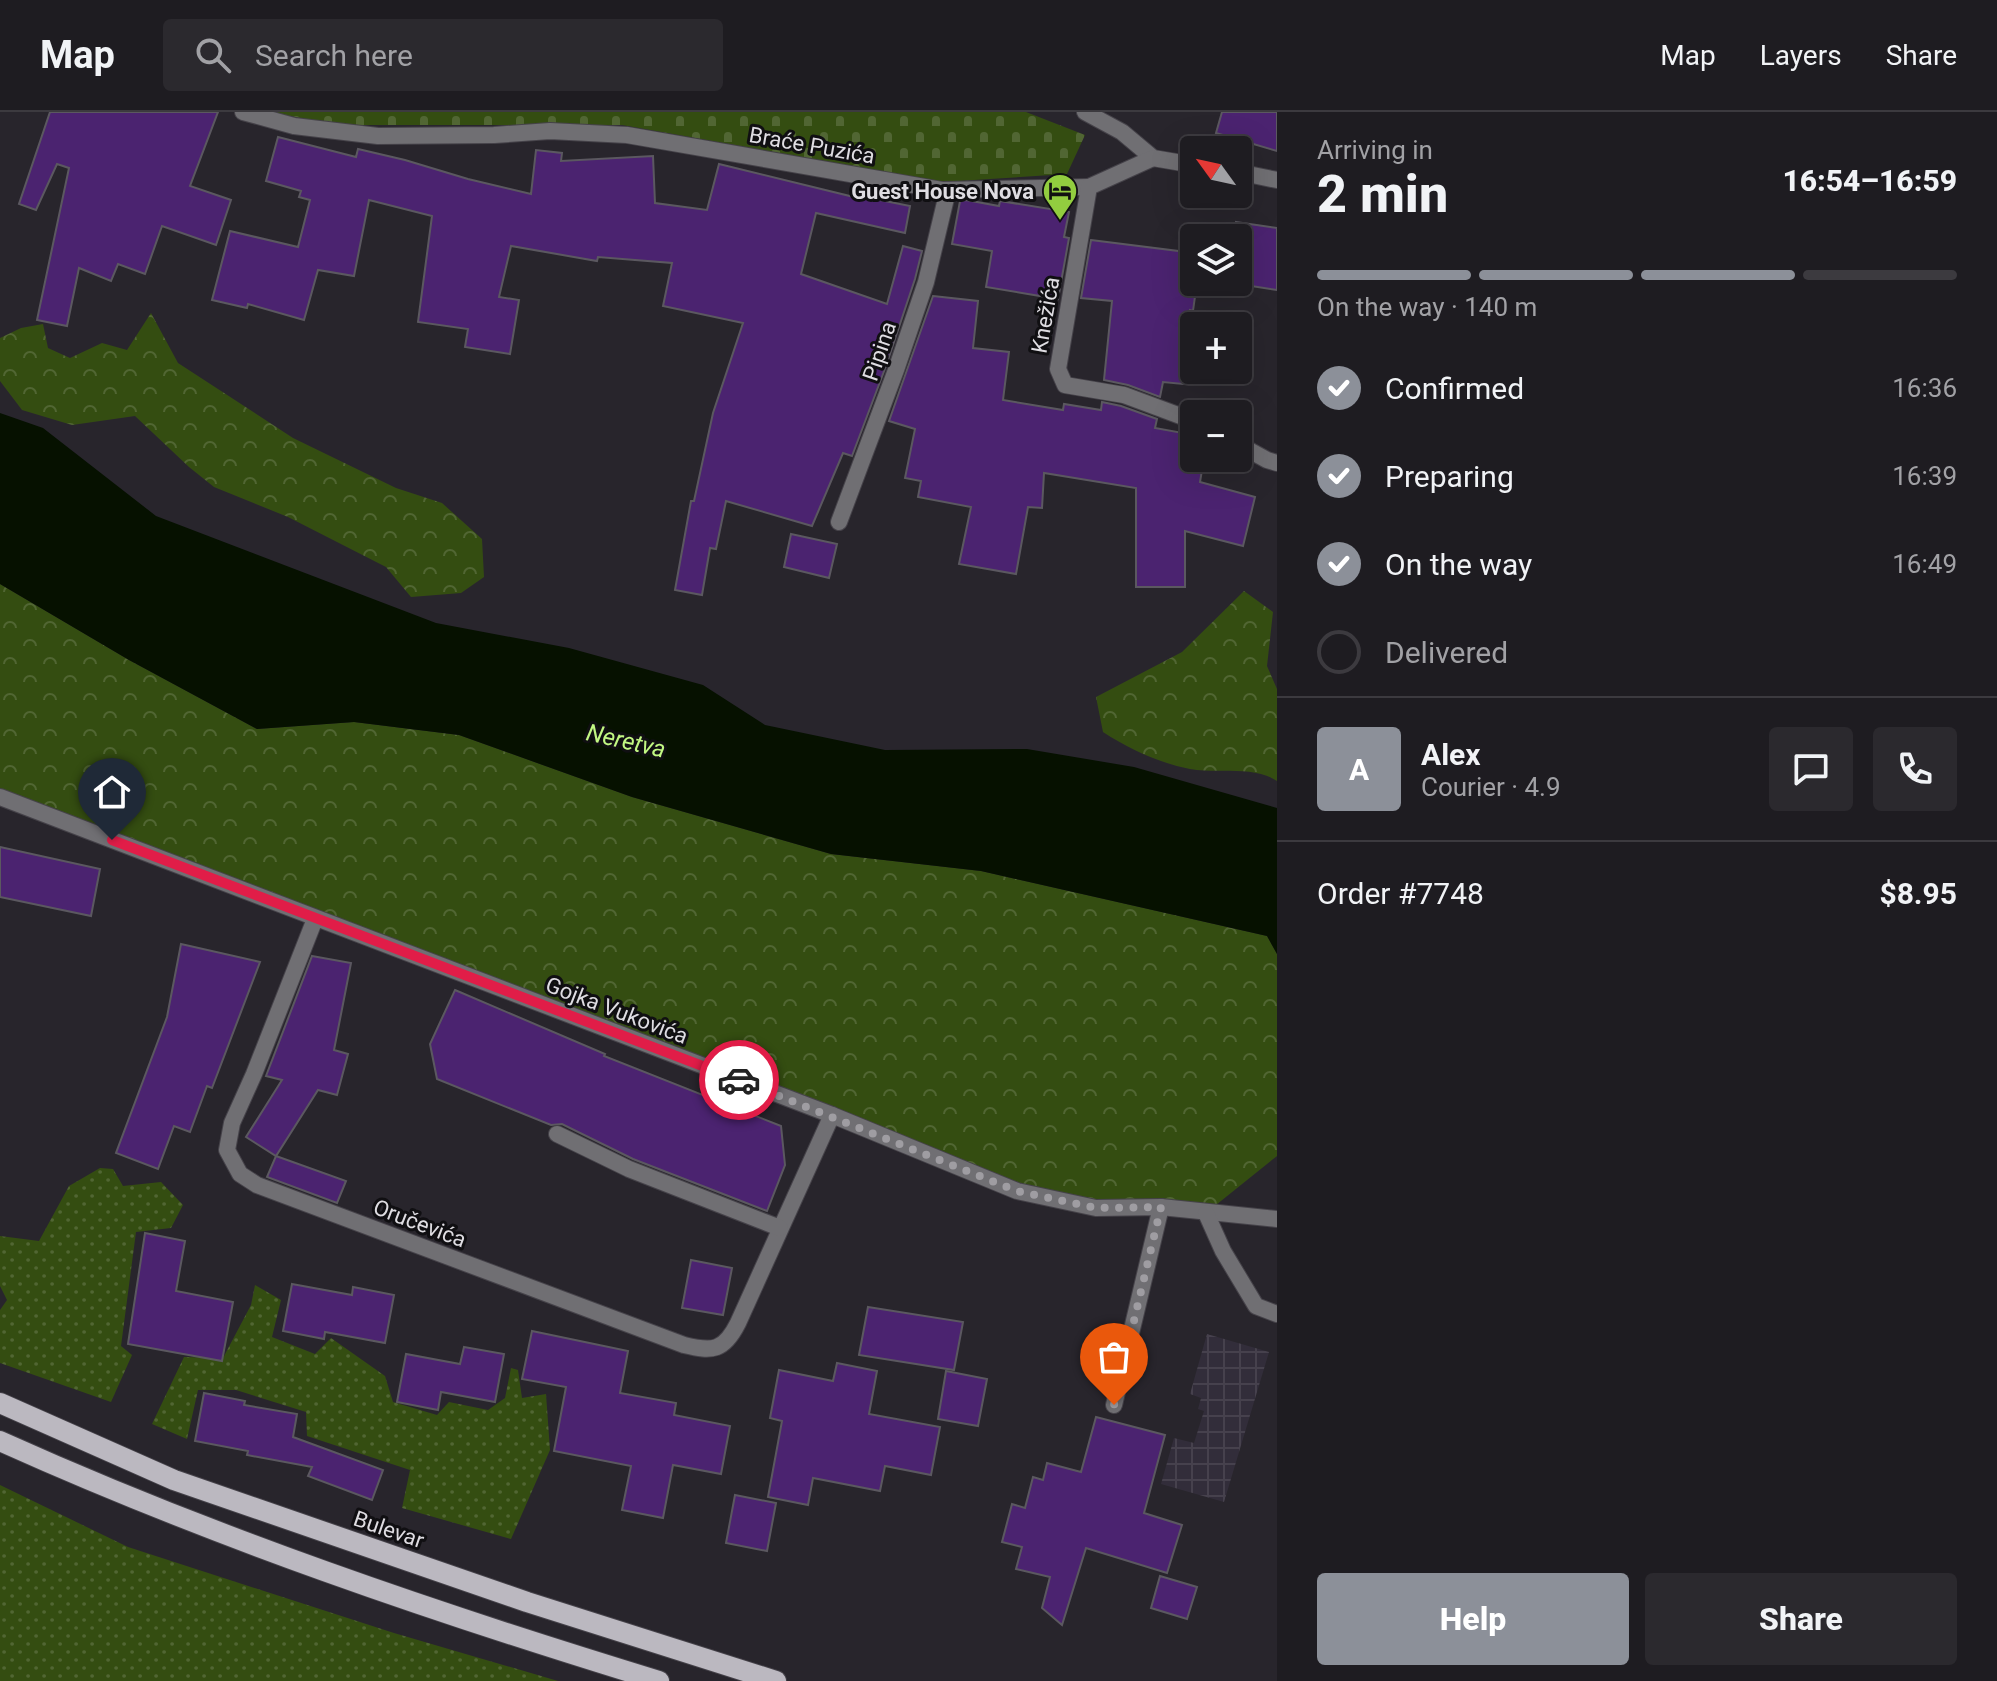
<!DOCTYPE html>
<html lang="en">
<head>
<meta charset="utf-8">
<style>
	:root { --surface:#1e1c21; --page:#2b292e; --text:#f1f3f6; --muted:#a1a1a5; --line:#3c3a3f; --accent:#8c9099 }
	body { margin:0; font-family:Roboto,sans-serif; background:var(--page); color:var(--text); height:100vh; display:flex; flex-direction:column; font-size:30px; white-space:nowrap }
	* { box-sizing:border-box; margin:0 }
	p { font-size:26px; color:var(--muted) }
	.icon { flex:none; width:44px; height:44px; fill:none; stroke:currentColor; stroke-width:2; stroke-linecap:round; stroke-linejoin:round }
	.map { position:relative; flex:1; overflow:hidden }
	.panel { display:flex; flex-direction:column; background:var(--surface); width:720px }
	.panel>* { flex:none }
	.needle { width:52px; rotate:303deg }
	.controls { position:absolute; left:1180px; top:24px; display:grid; gap:16px }
	.controls a { display:grid; place-items:center; width:72px; height:72px; border-radius:8px; background:var(--surface); box-shadow:0 8px 32px #0002,0 0 0 2px var(--line); font-size:40px }
	.pin { position:absolute; display:grid; place-items:center; width:68px; height:68px; color:#fff; margin:-82px -34px; border-radius:50% 50% 50% 0; rotate:-45deg; box-shadow:0 0 8px #0007 }
	.pin .icon { rotate:45deg }
	.courier { position:absolute; display:grid; place-items:center; width:80px; height:80px; margin:-40px; border:6px solid #e11d48; border-radius:50%; background:#fff; color:#222; box-shadow:0 2px 10px #0007 }
	.head em { font-style:normal; font-weight:800 }
	.head div { display:flex; flex-direction:column-reverse }
	.head { display:flex; align-items:center; justify-content:space-between; height:136px; padding:0 40px }
	h1 { font-size:52px; font-weight:800; line-height:60px }
	.bar { display:grid; grid-template-columns:repeat(4,1fr); gap:12px 8px; align-content:center; height:96px; padding:0 40px }
	.bar i { height:10px; border-radius:6px; background:var(--line) }
	.bar .on { background:var(--accent) }
	.bar p { grid-column:span 4 }
	.line { display:flex; align-items:center; gap:20px; padding:0 40px; border-top:2px solid var(--line) }
	.line div { flex:1 }
	.round { display:grid; place-items:center; flex:none; width:84px; height:84px; border-radius:8px; background:var(--page) }
	ol { padding:0 40px; list-style:none }
	li { display:flex; align-items:center; gap:24px; height:88px }
	li p { margin-inline-start:auto }
	li .icon { padding:8px; border-radius:50%; background:var(--accent); color:#fff; stroke-width:4 }
	li:last-child { color:var(--muted) }
	li i { width:44px; height:44px; border:4px solid var(--line); border-radius:50% }
	.button { display:flex; gap:16px; margin-top:auto; padding:16px 40px }
	.button a { flex:1; height:92px; border-radius:8px; background:var(--accent); color:#fff; font-size:32px; font-weight:800; line-height:92px; text-align:center }
	.button a+a { background:var(--page); color:var(--text) }
	header { display:flex; align-items:center; gap:48px; box-sizing:border-box; height:112px; padding:0 40px; background:var(--surface); border-bottom:2px solid var(--line) }
	header strong { font-size:38px }
	nav { display:flex; gap:44px; margin-inline-start:auto; font-size:28px }
	.search { width:560px; height:72px; background:var(--page); display:flex; align-items:center; gap:20px; box-sizing:border-box; padding:0 28px; border-radius:8px; color:var(--muted); font-size:30px }
	main { display:flex; flex:1; min-height:0 }
	.map>svg:first-child { display:block }
	.industrial { fill:url(#industrial-grid) }
	.grass { fill:url(#grass-dots) }
	.forest { fill:url(#forest-crowns) }
	.cemetery { fill:url(#cemetery-stones) }
	.water { fill:#061100 }
	.building { fill:#4b2370; stroke:#5b5860; stroke-width:2 }
	.lines { fill:none; stroke-linecap:round; stroke-linejoin:round }
	.minor-casing { stroke:#454249; stroke-width:18 }
	.primary-casing { stroke:#454249; stroke-width:22 }
	.minor { stroke:#706f73; stroke-width:16 }
	.primary { stroke:#bbb8c0; stroke-width:20 }
	.done { stroke:#9f9da2; stroke-width:8; stroke-dasharray:0 14.4 }
	.route { stroke:#e11d48; stroke-width:10 }
	.labels { text-anchor:middle; stroke-width:6; stroke-linejoin:round; paint-order:stroke }
	.street-label { font-size:22px; fill:#dfdde2; stroke:#100f12 }
	.poi-label { font-size:22px; font-weight:bold; fill:#dfdde2; stroke:#100f12; text-anchor:end }
	.water-label { font-size:24px; font-style:italic; fill:#c2f883; stroke:#100f12 }
</style>
</head>
<body>
<header>
<strong>Map</strong>
<div class="search"><svg class="icon" aria-label="search" viewBox="0 0 24 24"><circle cx="10" cy="10" r="6"/><path d="M15 15l6 6"/></svg>Search here</div>
<nav><a>Map</a><a>Layers</a><a>Share</a></nav>
</header>
<main>
<div class="map">
<svg width="1277" height="1569" viewBox="0 0 1277 1569">
	<defs>
		<pattern id="industrial-grid" width="8" height="8" patternUnits="userSpaceOnUse" patternTransform="scale(2)"><rect width="8" height="8" fill="#322d3a"/><path d="M0 4h8M4 0v8" fill="none" stroke="#46414d"/></pattern>
		<pattern id="grass-dots" width="8" height="8" patternUnits="userSpaceOnUse" patternTransform="scale(2)"><rect width="8" height="8" fill="#344d11"/><path d="M2 2h.1M6 6h.1" fill="none" stroke="#516633" stroke-width="1.8" stroke-linecap="round"/></pattern>
		<pattern id="forest-crowns" width="20" height="18" patternUnits="userSpaceOnUse" patternTransform="scale(2)"><rect width="20" height="18" fill="#344d11"/><path d="M2 6a3 3 0 1 1 6 0M12 15a3 3 0 1 1 6 0" fill="none" stroke="#516633"/></pattern>
		<pattern id="cemetery-stones" width="16" height="16" patternUnits="userSpaceOnUse" patternTransform="scale(2)"><rect width="16" height="16" fill="#344d11"/><path d="M2 7V4a2 2 0 0 1 4 0v3zM10 15v-3a2 2 0 0 1 4 0v3z" fill="#516633"/></pattern>
	</defs>
	<rect width="100%" height="100%" fill="#28252c"/>
	<path class="industrial" d="M 1207,1222 L 1269,1240 L 1224,1390 L 1161,1372 L 1174,1326 L 1194,1331 L 1204,1299 L 1198,1297 L 1201,1286 L 1190,1282 Z"/>
	<g class="grass">
		<path d="M 100,1056 L 113,1057 L 123,1074 L 161,1070 L 183,1093 L 171,1116 L 136,1120 L 121,1234 L 132,1243 L 111,1290 L 0,1251 L 0,1198 L 7,1188 L 0,1174 L 0,1124 L 39,1129 L 69,1074 Z"/>
		<path d="M 255,1173 L 281,1188 L 272,1225 L 315,1242 L 331,1226 L 385,1264 L 393,1290 L 437,1303 L 449,1290 L 488,1298 L 505,1286 L 511,1256 L 518,1258 L 522,1286 L 546,1282 L 550,1338 L 511,1427 L 402,1396 L 410,1358 L 307,1324 L 306,1300 L 236,1278 L 198,1278 L 187,1327 L 152,1312 L 184,1245 L 223,1246 L 251,1193 Z"/>
		<path d="M 0,1373 L 128,1435 L 394,1521 L 558,1569 L 0,1569 Z"/>
	</g>
	<g class="forest">
		<path d="M 151,201 L 178,251 L 293,326 L 396,376 L 442,391 L 482,427 L 484,465 L 461,481 L 411,485 L 386,455 L 288,405 L 214,375 L 189,355 L 135,304 L 72,313 L 22,298 L 0,269 L 0,226 L 21,216 L 43,212 L 48,236 L 70,246 L 102,231 L 127,238 Z"/>
		<path d="M 0,472 L 129,548 L 257,617 L 354,610 L 459,623 L 632,685 L 831,742 L 981,759 L 1267,824 L 1277,842 L 1277,1044 L 1206,1101 L 1096,1096 L 1017,1079 L 0,686 Z"/>
		<path d="M 1244,479 L 1273,500 L 1267,554 L 1277,577 L 1277,669 C 1253,653 1217,662 1190,657 C 1159,651 1129,637 1103,620 L 1096,585 L 1182,540 Z"/>
	</g>
	<path class="cemetery" d="M 268,0 L 1026,0 L 1085,23 L 1067,62 L 942,70 L 622,13 L 339,13 Z"/>
	<path class="water" d="M 0,301 L 43,316 L 156,404 L 436,511 L 569,536 L 703,573 L 765,613 L 885,638 L 1027,637 L 1134,655 L 1277,696 L 1277,842 L 1267,824 L 981,759 L 831,742 L 632,685 L 459,623 L 354,610 L 257,617 L 129,548 L 0,472 Z"/>
	<g class="building">
		<path d="M 50,0 L 218,0 L 190,74 L 231,88 L 216,133 L 162,114 L 145,162 L 118,152 L 111,169 L 79,156 L 67,214 L 37,208 L 69,56 L 57,52 L 36,98 L 19,92 Z"/>
		<path d="M 1222,0 L 1277,0 L 1277,39 L 1216,21 Z"/>
		<path d="M 278,25 L 356,45 L 358,37 L 405,48 L 468,67 L 531,82 L 536,38 L 562,41 L 561,49 L 653,44 L 655,91 L 707,98 L 719,52 L 854,85 L 855,83 L 910,94 L 905,121 L 816,101 L 801,162 L 887,192 L 903,134 L 922,139 L 915,167 L 886,254 L 852,344 L 843,341 L 812,414 L 726,389 L 716,437 L 710,436 L 702,483 L 675,478 L 691,389 L 694,389 L 713,301 L 743,211 L 663,194 L 672,151 L 598,145 L 597,149 L 511,134 L 499,185 L 519,188 L 510,242 L 465,235 L 468,217 L 418,210 L 432,104 L 369,88 L 354,164 L 318,158 L 304,208 L 248,192 L 247,196 L 212,188 L 230,119 L 298,135 L 310,88 L 299,85 L 301,79 L 266,69 Z"/>
		<path d="M 966,88 L 999,94 L 1000,89 L 1069,100 L 1064,125 L 1069,126 L 1058,187 L 986,175 L 992,139 L 952,132 L 960,89 Z"/>
		<path d="M 1236,110 L 1277,116 L 1277,178 L 1226,170 L 1238,170 L 1238,126 L 1233,126 Z"/>
		<path d="M 1091,128 L 1194,141 L 1194,170 L 1197,170 L 1193,199 L 1190,198 L 1183,272 L 1163,270 L 1160,285 L 1128,273 L 1104,268 L 1112,189 L 1081,186 Z"/>
		<path d="M 933,184 L 978,189 L 973,236 L 1009,240 L 1003,288 L 1063,298 L 1064,292 L 1101,298 L 1102,290 L 1121,294 L 1157,307 L 1155,316 L 1194,323 L 1194,346 L 1204,346 L 1200,370 L 1255,385 L 1243,434 L 1185,419 L 1185,475 L 1136,475 L 1136,376 L 1044,361 L 1042,396 L 1028,395 L 1016,462 L 959,452 L 971,395 L 918,385 L 921,369 L 905,366 L 915,317 L 889,309 Z"/>
		<path d="M 791,422 L 837,432 L 829,466 L 784,455 Z"/>
		<path d="M 0,735 L 100,757 L 91,804 L 0,785 Z"/>
		<path d="M 181,832 L 260,850 L 212,976 L 207,974 L 190,1020 L 174,1014 L 158,1057 L 116,1041 L 167,905 Z"/>
		<path d="M 312,844 L 351,851 L 334,938 L 348,942 L 337,983 L 318,978 L 276,1044 L 246,1025 L 282,968 L 266,964 Z"/>
		<path d="M 455,878 L 605,942 L 604,944 L 781,1014 L 785,1053 L 767,1099 L 633,1047 L 562,1012 L 551,1013 L 437,967 L 430,932 Z"/>
		<path d="M 276,1044 L 346,1069 L 337,1091 L 267,1065 Z"/>
		<path d="M 145,1121 L 185,1129 L 176,1179 L 233,1190 L 222,1249 L 128,1232 Z"/>
		<path d="M 691,1148 L 732,1156 L 723,1203 L 682,1196 Z"/>
		<path d="M 292,1172 L 352,1183 L 353,1175 L 394,1183 L 385,1231 L 325,1220 L 324,1227 L 283,1219 Z"/>
		<path d="M 868,1195 L 963,1210 L 954,1258 L 859,1243 Z"/>
		<path d="M 532,1219 L 628,1239 L 620,1281 L 676,1291 L 674,1303 L 730,1314 L 721,1362 L 673,1353 L 663,1406 L 622,1398 L 631,1354 L 554,1339 L 566,1275 L 522,1267 Z"/>
		<path d="M 464,1235 L 504,1242 L 495,1290 L 441,1280 L 438,1298 L 397,1290 L 406,1242 L 460,1252 Z"/>
		<path d="M 837,1251 L 877,1259 L 869,1302 L 940,1315 L 931,1363 L 885,1354 L 880,1379 L 813,1366 L 808,1393 L 768,1385 L 782,1309 L 770,1306 L 779,1258 L 833,1269 Z"/>
		<path d="M 946,1259 L 987,1267 L 978,1314 L 938,1307 Z"/>
		<path d="M 204,1281 L 245,1289 L 244,1293 L 297,1302 L 293,1325 L 383,1358 L 372,1388 L 308,1364 L 312,1355 L 247,1343 L 248,1339 L 195,1329 Z"/>
		<path d="M 1096,1305 L 1165,1323 L 1144,1401 L 1182,1413 L 1167,1461 L 1086,1436 L 1062,1513 L 1042,1496 L 1050,1465 L 1016,1457 L 1022,1435 L 1002,1430 L 1012,1392 L 1025,1396 L 1033,1365 L 1043,1368 L 1047,1351 L 1081,1360 Z"/>
		<path d="M 735,1383 L 776,1391 L 767,1439 L 726,1431 Z"/>
		<path d="M 1160,1464 L 1197,1475 L 1187,1507 L 1151,1496 Z"/>
	</g>
	<g class="lines">
		<defs>
			<g id="minor">
				<path d="M 243,0 L 294,14 L 378,24 L 494,23 L 550,19 L 627,23 L 942,78 L 1089,75"/>
				<path d="M 1085,0 L 1122,20 L 1153,46 L 1194,53"/>
				<path d="M 1153,46 L 1089,75 L 1058,257 L 1065,273 L 1124,283 L 1194,309"/>
				<path d="M 1238,60 L 1277,68"/>
				<path d="M 1238,332 L 1267,348 L 1277,351"/>
				<path d="M 839,410 L 896,258 L 926,170 L 948,78"/>
				<path d="M 0,685 L 832,1003 L 1017,1079 L 1096,1096 L 1161,1095 L 1277,1107"/>
				<path d="M 315,807 L 254,962 L 232,1011 L 227,1038 L 240,1062 L 257,1073 L 684,1233 C 713,1240 724,1239 738,1211 L 832,1003"/>
				<path d="M 557,1022 L 629,1057 L 780,1116"/>
				<path d="M 1206,1101 L 1223,1139 L 1256,1194 L 1277,1202"/>
				<path d="M 1114,1293 L 1161,1095"/>
			</g>
			<g id="primary">
				<path d="M 0,1291 L 174,1368 L 527,1490 L 776,1569"/>
				<path d="M 0,1329 C 213,1425 436,1501 659,1569"/>
			</g>
		</defs>
		<use href="#minor" class="minor-casing"/>
		<use href="#primary" class="primary-casing"/>
		<use href="#minor" class="minor"/>
		<use href="#primary" class="primary"/>
	</g>
	<g class="lines">
		<path class="done" d="M 739,968 L 1017,1079 L 1096,1096 L 1161,1095 L 1114,1293"/>
		<path class="route" d="M 112,728 L 739,968"/>
	</g>
	<defs>
		<symbol id="hotel-pin" viewBox="-11 -11 22 30"><path d="M0 17L-7.5 6A9.5 9.5 0 1 1 7.5 6Z" fill="#92cd3f" stroke="#100f12"/><path d="M-6-4.5h1.5V1H6V5H4.5V3h-9V5H-6ZM-4 0a1.8 1.8 0 1 1 3.6 0ZM.5 0V-2.5h3Q6-2.5 6 0Z" fill="#111"/></symbol>
	</defs>
	<g fill-rule="evenodd">
		<use href="#hotel-pin" x="1040" y="59" width="40" height="54"/>
	</g>
	<g class="labels">
		<g class="street-label">
			<text transform="translate(812 33) rotate(10)" y="8">Braće Puzića</text>
			<text transform="translate(1045 203) rotate(-80)" y="8">Knežića</text>
			<text transform="translate(879 239) rotate(-71)" y="8">Pipina</text>
			<text transform="translate(617 898) rotate(21)" y="8">Gojka Vukovića</text>
			<text transform="translate(420 1111) rotate(21)" y="8">Oručevića</text>
			<text transform="translate(389 1417) rotate(19)" y="8">Bulevar</text>
		</g>
		<g class="poi-label">
			<text x="1034" y="87">Guest House Nova</text>
		</g>
		<g class="water-label">
			<text transform="translate(626 629) rotate(13)" y="8">Neretva</text>
		</g>
	</g>
</svg>
<div class="controls">
<a><svg class="needle" viewBox="-14 -14 28 28"><path d="M0-13l5 13h-10z" fill="#e53935"/><path d="M0 13l5-13h-10z" fill="#a1a1a5"/></svg></a>
<a><svg class="icon" aria-label="layers" viewBox="0 0 24 24"><path d="M12 4l9 5-9 5-9-5zM3 14l9 5 9-5"/></svg></a>
<a>+</a>
<a>−</a>
</div>
<div class="pin" style="left:1114px;top:1293px;background:#ea580c"><svg class="icon" aria-label="bag" viewBox="0 0 24 24"><path d="M5 8h14l-1 12H6zM9 8a3 3 0 0 1 6 0"/></svg></div>
<div class="pin" style="left:112px;top:728px;background:#1f2937"><svg class="icon" aria-label="home" viewBox="0 0 24 24"><path d="M3 11l9-7 9 7M6 9v11h12V9"/></svg></div>
<div class="courier" style="left:739px;top:968px"><svg class="icon" aria-label="car" viewBox="0 0 24 24"><path d="M5 17H2v-5l4-1 3-4h7l3 4 3 1v5h-3M9 17h6M6 11h13"/><circle cx="7" cy="17" r="2"/><circle cx="17" cy="17" r="2"/></svg></div>
</div>
<section class="panel">
<div class="head"><div><h1>2 min</h1><p>Arriving in</p></div><em>16:54–16:59</em></div>
<div class="bar"><i class="on"></i><i class="on"></i><i class="on"></i><i></i><p>On the way · 140 m</p></div>
<ol>
<li><svg class="icon" aria-label="check" viewBox="0 0 24 24"><path d="M5 12l5 5 9-10"/></svg>Confirmed<p>16:36</p></li>
<li><svg class="icon" aria-label="check" viewBox="0 0 24 24"><path d="M5 12l5 5 9-10"/></svg>Preparing<p>16:39</p></li>
<li><svg class="icon" aria-label="check" viewBox="0 0 24 24"><path d="M5 12l5 5 9-10"/></svg>On the way<p>16:49</p></li>
<li><i></i>Delivered</li>
</ol>
<div class="line" style="height:144px"><b class="round" style="background:var(--accent);color:#fff">A</b><div><b>Alex</b><p>Courier · 4.9</p></div><a class="round"><svg class="icon" aria-label="chat" viewBox="0 0 24 24"><path d="M4 5h16v11H9l-5 4z"/></svg></a><a class="round"><svg class="icon" aria-label="phone" viewBox="0 0 24 24"><path d="M5 4h4l2 5-3 2q2 4 5 5l2-3 5 2v4C11 20 4 13 5 4z"/></svg></a></div>
<div class="line" style="height:104px"><div>Order #7748</div><b>$8.95</b></div>
<div class="button"><a>Help</a><a>Share</a></div>
</section>
</main>
</body>
</html>
